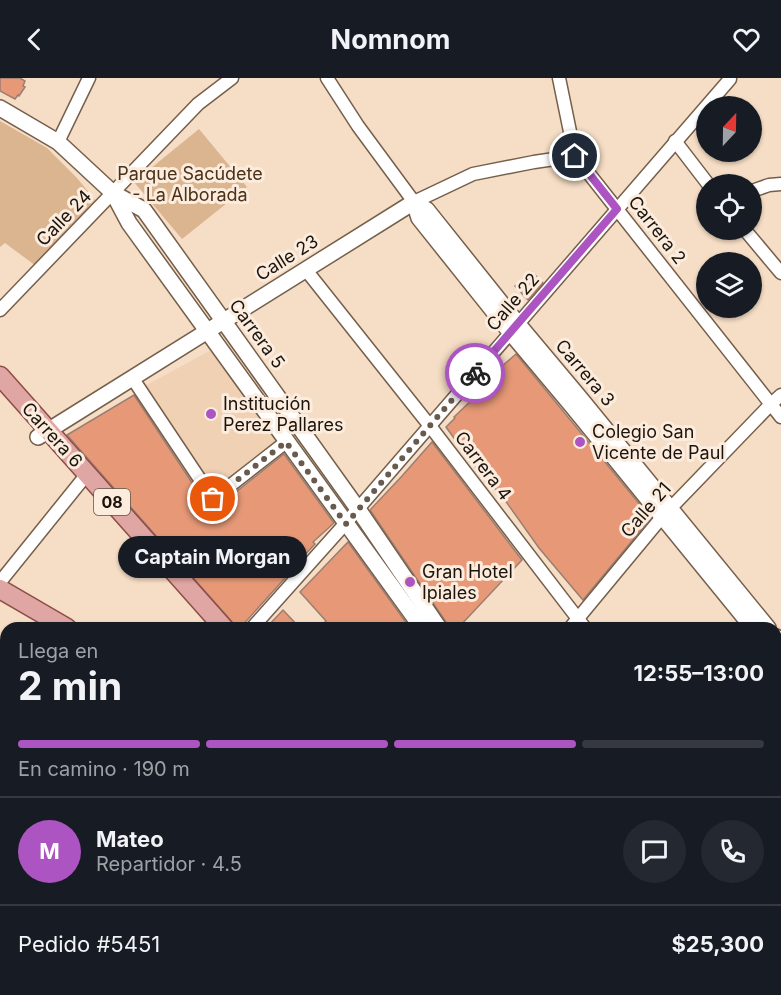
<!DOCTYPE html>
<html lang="es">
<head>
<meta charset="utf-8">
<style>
	:root { --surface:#171b24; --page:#242831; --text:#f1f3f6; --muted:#9ea1a6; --line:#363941; --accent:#ac54c1 }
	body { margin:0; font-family:Inter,sans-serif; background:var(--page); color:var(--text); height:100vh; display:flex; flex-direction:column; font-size:22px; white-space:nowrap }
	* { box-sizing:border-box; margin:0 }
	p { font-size:20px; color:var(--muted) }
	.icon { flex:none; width:33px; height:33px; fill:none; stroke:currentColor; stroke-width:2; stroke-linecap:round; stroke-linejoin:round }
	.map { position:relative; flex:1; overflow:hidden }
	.side { position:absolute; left:0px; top:544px; width:782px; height:374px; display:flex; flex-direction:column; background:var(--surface); border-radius:18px 18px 0 0; box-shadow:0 2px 4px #0004 }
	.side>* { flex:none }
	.needle { width:39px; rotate:22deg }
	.fabs { position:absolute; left:696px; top:18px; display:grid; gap:12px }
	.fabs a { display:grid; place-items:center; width:66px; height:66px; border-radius:50%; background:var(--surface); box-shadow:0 2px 4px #0004; font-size:30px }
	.pin { position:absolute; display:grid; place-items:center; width:51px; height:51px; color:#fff; margin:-26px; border:3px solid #fff; border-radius:50%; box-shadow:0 2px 6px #0007 }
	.courier { position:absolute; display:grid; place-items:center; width:60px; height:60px; margin:-30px; border:4px solid #ac54c1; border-radius:50%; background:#fff; color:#222; box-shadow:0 2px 8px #0007 }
	.bubble { position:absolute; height:42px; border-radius:21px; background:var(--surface); box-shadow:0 2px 4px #0004; font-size:20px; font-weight:700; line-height:42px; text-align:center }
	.headline em { font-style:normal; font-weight:700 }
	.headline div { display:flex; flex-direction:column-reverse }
	.headline { display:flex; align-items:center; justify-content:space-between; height:102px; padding:0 18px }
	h1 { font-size:39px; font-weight:700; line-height:45px }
	.bar { display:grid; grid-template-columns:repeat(4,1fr); gap:9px 6px; align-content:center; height:72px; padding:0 18px }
	.bar i { height:8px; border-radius:4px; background:var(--line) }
	.bar .selected { background:var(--accent) }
	.bar p { grid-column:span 4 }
	.line { display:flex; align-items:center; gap:15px; padding:0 18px; border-top:2px solid var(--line) }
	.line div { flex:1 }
	.round { display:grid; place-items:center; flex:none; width:63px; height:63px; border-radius:32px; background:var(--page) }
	header { display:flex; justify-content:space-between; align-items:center; height:78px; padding:0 18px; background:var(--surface); font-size:27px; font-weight:700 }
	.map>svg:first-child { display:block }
	.built { fill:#f0d1b4 }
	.green { fill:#dbb490 }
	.building { fill:#e79977; stroke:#9c7e71; stroke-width:1.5; fill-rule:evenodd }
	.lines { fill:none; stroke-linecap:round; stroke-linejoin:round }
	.service-casing { stroke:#755f4b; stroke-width:9 }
	.minor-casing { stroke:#755f4b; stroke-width:15 }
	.tertiary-casing { stroke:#755f4b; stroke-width:18 }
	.primary-casing { stroke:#8d4d46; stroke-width:21 }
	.service { stroke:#fff; stroke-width:6 }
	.minor { stroke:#fff; stroke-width:12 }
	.tertiary { stroke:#fff; stroke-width:15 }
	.primary { stroke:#dfa6a3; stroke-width:18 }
	.done { stroke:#685a4d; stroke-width:6; stroke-dasharray:0 10.8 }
	.route { stroke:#ac54c1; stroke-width:8 }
	.poi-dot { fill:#ac54c1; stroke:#fbecde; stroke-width:2 }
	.labels { text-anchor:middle; stroke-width:6; stroke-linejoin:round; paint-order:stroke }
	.shield { fill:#fbecde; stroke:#5f554b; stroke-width:1.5 }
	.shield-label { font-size:16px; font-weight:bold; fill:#1c140c }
	.park-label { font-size:18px; fill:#4a3117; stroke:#fbecde }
	.street-label { font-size:18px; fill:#1c140c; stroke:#fbecde }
	.poi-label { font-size:18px; fill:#1c140c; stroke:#fbecde; text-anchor:start }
</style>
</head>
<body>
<header><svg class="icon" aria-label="back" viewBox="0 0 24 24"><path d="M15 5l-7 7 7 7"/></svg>Nomnom<svg class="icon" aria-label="heart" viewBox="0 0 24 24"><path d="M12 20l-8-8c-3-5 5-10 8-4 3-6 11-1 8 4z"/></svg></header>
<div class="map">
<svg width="781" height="917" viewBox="0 0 781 917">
	<rect width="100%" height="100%" fill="#f6ddc5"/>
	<path class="built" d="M 213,271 L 280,364 L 218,408 L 210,407 L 143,309 Z"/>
	<g class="green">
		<path d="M 0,43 L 47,70 L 77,100 L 95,122 L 36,188 L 5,165 L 0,169 Z"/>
		<path d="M 199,51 L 247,109 L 182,161 L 134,104 Z"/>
	</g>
	<g class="building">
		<path d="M 0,0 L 20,0 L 25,3 L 23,8 L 25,9 L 19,18 L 18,17 L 15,21 L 0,13 Z"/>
		<path d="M 532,194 L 543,205 L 528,222 L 515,208 Z"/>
		<path d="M 516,276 L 651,440 L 583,522 L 539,470 L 502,418 L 472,385 L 446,349 L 455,340 L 454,339 L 476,318 L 501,289 Z"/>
		<path d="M 134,317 L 206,426 L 213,432 L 284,376 L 334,445 L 313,464 L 315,466 L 301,481 L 289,471 L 285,470 L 282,471 L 281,477 L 295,489 L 240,550 L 234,546 L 67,357 ZM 245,463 L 263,483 L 245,498 L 230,475 Z"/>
		<path d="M 432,364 L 522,482 L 458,550 L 451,550 L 448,547 L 370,432 L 402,398 Z"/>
		<path d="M 348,464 L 410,550 L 319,550 L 326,543 L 300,514 Z"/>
		<path d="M 283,532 L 300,550 L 266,550 Z"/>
	</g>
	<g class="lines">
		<defs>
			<path id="service" d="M 286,475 L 301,488"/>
			<g id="minor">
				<path d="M 327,0 L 358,48 L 414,124 L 473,96 L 534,84 L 575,78"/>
				<path d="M 559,0 L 575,78 L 781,339"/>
				<path d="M 675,63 L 708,106"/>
				<path d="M 58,64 L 89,0"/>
				<path d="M 752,113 L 769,107 L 781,106"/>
				<path d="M 745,152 L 781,195"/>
				<path d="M 306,192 L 430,348 L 585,550"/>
				<path d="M 0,232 L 198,26 L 232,0"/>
				<path d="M 133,301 L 213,421 L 286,364"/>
				<path d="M 0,504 L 87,396"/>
				<path d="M 252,550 L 344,447 L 730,1"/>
				<path d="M 570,550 L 662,439 L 771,326 L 781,317"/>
				<path d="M 0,574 L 6,577"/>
				<path d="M 776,600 L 781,594"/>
				<path d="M 0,708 L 6,711"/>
				<path d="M 776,751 L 781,752"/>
				<path d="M 776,808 L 781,812"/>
				<path d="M 366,912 L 371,917"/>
				<path d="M 753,912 L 758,917"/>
			</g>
			<g id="tertiary">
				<path d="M 0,30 L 58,64 L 113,115 L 144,132 L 358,431 L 439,550"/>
				<path d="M 113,115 L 129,145 L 422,550"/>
				<path d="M 414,124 L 427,132 L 518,246 L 580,320 L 768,550"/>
				<path d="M 414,124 L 419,140 L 510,254 L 572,328 L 753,550"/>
				<path d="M 38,359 L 414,124"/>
				<path d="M 776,559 L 781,566"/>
				<path d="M 776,578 L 781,585"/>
				<path d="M 686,912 L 688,917"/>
			</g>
			<g id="primary">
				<path d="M 0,298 L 224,550"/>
				<path d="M 0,511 L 67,550"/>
				<path d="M 776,871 L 781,866"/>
				<path d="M 525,912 L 529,917"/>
				<path d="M 545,912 L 549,917"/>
				<path d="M 716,917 L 723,912"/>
			</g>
		</defs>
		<use href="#service" class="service-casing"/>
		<use href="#minor" class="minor-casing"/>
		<use href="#tertiary" class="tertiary-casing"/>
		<use href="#primary" class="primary-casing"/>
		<use href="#service" class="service"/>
		<use href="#minor" class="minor"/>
		<use href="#tertiary" class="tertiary"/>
		<use href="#primary" class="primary"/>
	</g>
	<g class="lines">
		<path class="done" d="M 213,421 L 286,364 L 346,446 L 475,295"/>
		<path class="route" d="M 475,295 L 617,131 L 575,78"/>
	</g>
	<g class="poi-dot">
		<circle cx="211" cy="336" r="6"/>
		<circle cx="580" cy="364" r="6"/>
		<circle cx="410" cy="504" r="6"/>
	</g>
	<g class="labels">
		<rect class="shield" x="94" y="411" width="36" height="26" rx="4.5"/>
		<g class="shield-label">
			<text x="112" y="430">08</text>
		</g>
		<g class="park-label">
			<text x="190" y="102">Parque Sacúdete<tspan x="190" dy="21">- La Alborada</tspan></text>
		</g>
		<g class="street-label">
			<text transform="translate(64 140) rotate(-46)" y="6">Calle 24</text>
			<text transform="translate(657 152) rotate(52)" y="6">Carrera 2</text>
			<text transform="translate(287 180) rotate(-32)" y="6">Calle 23</text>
			<text transform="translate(513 224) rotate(-49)" y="6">Calle 22</text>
			<text transform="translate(257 256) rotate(54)" y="6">Carrera 5</text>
			<text transform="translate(585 295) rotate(50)" y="6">Carrera 3</text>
			<text transform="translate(52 357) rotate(48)" y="6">Carrera 6</text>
			<text transform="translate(483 388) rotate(53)" y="6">Carrera 4</text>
			<text transform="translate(646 432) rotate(-49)" y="6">Calle 21</text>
		</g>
		<g class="poi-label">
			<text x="223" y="332">Institución<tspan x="223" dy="21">Perez Pallares</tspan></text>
			<text x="592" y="360">Colegio San<tspan x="592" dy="21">Vicente de Paul</tspan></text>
			<text x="422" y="500">Gran Hotel<tspan x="422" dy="21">Ipiales</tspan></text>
		</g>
	</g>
</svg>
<div class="fabs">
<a><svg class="needle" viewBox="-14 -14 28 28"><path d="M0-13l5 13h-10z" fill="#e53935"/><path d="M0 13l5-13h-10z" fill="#9ea1a6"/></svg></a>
<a><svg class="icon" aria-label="locate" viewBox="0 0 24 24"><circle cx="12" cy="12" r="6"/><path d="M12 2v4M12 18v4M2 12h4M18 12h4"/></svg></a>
<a><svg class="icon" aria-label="layers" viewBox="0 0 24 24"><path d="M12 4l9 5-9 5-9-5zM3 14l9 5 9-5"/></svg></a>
</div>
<div class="pin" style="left:213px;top:421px;background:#ea580c"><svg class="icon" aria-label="bag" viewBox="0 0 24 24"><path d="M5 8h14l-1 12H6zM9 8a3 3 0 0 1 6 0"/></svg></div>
<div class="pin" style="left:575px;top:78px;background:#1f2937"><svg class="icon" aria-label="home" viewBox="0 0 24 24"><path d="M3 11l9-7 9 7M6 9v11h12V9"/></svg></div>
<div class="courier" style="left:475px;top:295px"><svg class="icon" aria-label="bike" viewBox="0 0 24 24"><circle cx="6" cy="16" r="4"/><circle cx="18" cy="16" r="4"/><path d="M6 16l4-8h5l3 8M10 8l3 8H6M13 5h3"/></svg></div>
<div class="bubble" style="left:118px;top:458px;width:189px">Captain Morgan</div>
<section class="side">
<div class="headline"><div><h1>2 min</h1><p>Llega en</p></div><em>12:55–13:00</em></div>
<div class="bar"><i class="selected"></i><i class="selected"></i><i class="selected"></i><i></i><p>En camino · 190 m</p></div>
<div class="line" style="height:108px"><b class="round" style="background:var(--accent);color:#fff">M</b><div><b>Mateo</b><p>Repartidor · 4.5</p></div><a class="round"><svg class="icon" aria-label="chat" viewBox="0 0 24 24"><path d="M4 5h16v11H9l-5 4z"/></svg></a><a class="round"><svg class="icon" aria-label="phone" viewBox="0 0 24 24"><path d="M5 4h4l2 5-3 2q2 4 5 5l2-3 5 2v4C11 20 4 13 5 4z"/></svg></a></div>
<div class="line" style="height:78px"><div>Pedido #5451</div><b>$25,300</b></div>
</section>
</div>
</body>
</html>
